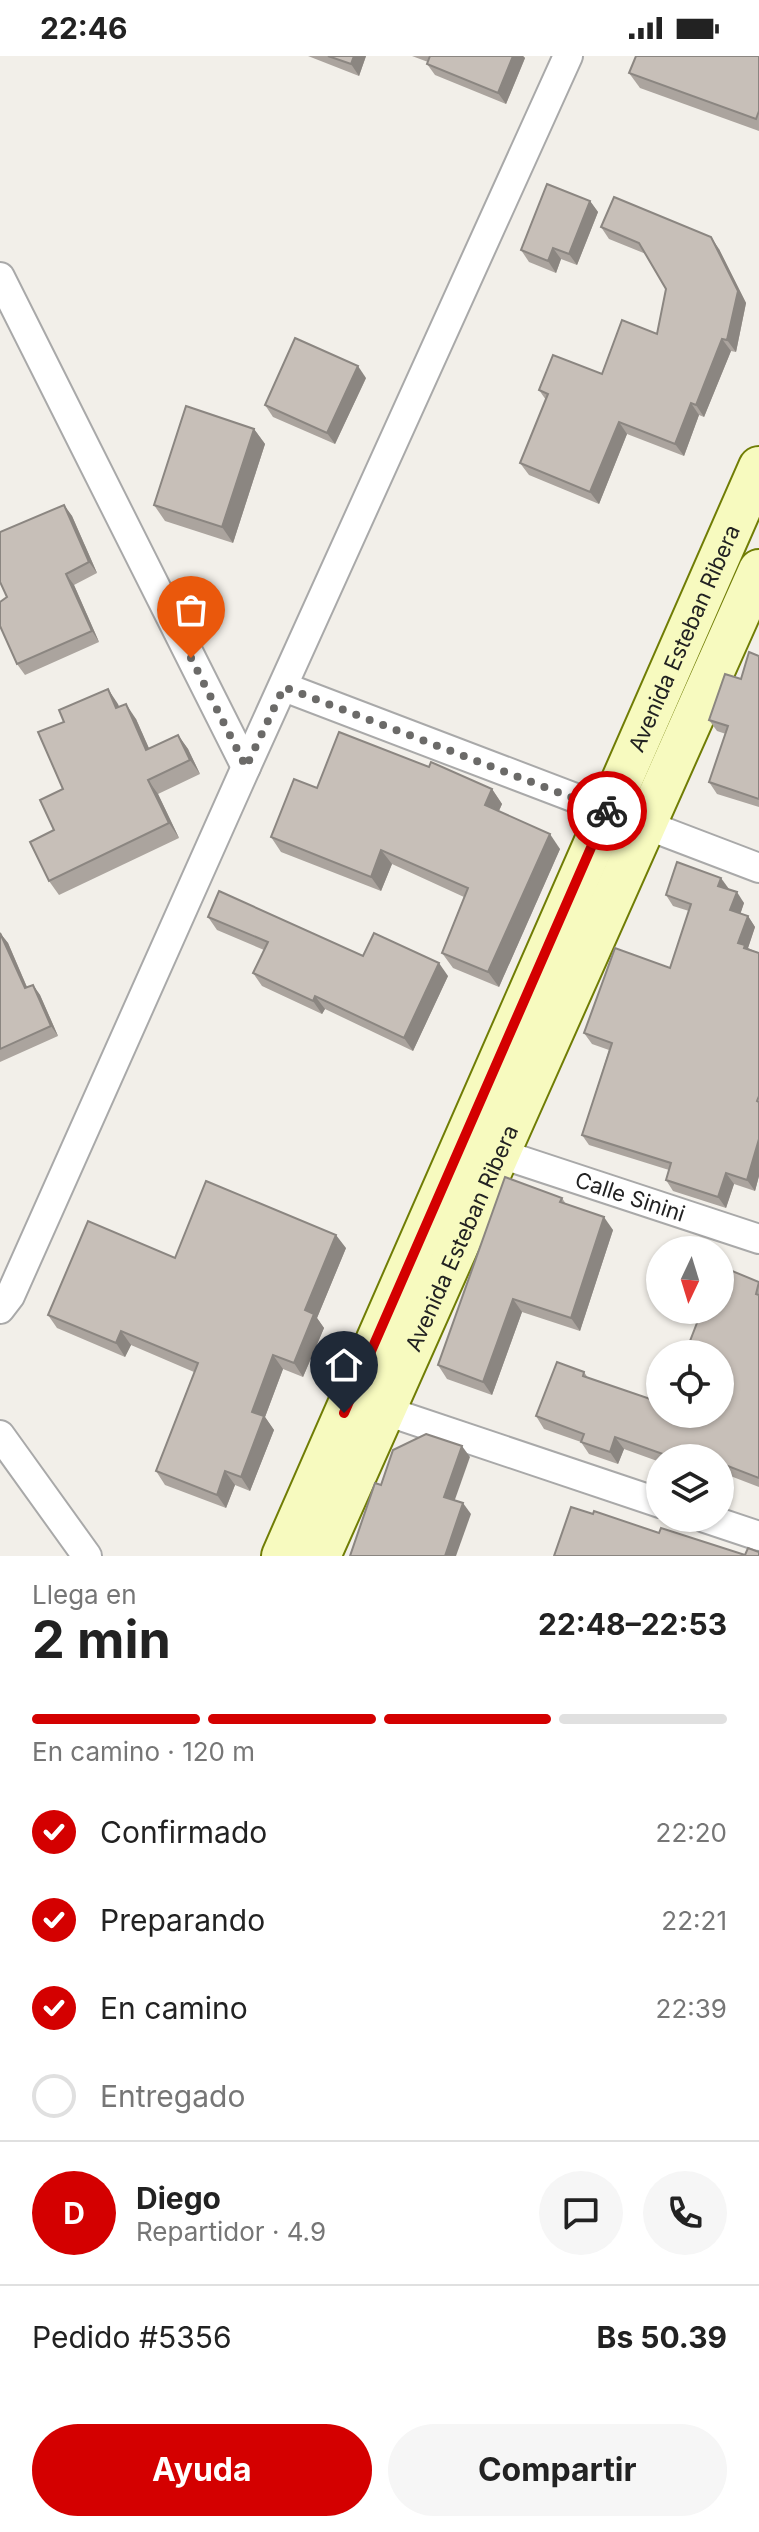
<!DOCTYPE html>
<html lang="es">
<head>
<meta charset="utf-8">
<style>
	:root { --surface:#fff; --page:#f6f6f6; --text:#222; --muted:#767676; --line:#e0e0e0; --accent:#d40000 }
	body { margin:0; font-family:Inter,sans-serif; background:var(--page); color:var(--text); height:100vh; display:flex; flex-direction:column; font-size:30px; white-space:nowrap }
	* { box-sizing:border-box; margin:0 }
	p { font-size:26px; color:var(--muted) }
	.icon { flex:none; width:44px; height:44px; fill:none; stroke:currentColor; stroke-width:2; stroke-linecap:round; stroke-linejoin:round }
	.map { position:relative; height:1500px; overflow:hidden }
	.side { display:flex; flex-direction:column; background:var(--surface); flex:1 }
	.side>* { flex:none }
	.needle { width:52px; rotate:184deg }
	.buttons { position:absolute; left:646px; top:1180px; display:grid; gap:16px }
	.buttons a { display:grid; place-items:center; width:88px; height:88px; border-radius:50%; background:var(--surface); box-shadow:0 2px 6px #0004; font-size:40px }
	.pin { position:absolute; display:grid; place-items:center; width:68px; height:68px; color:#fff; margin:-82px -34px; border-radius:50% 50% 50% 0; rotate:-45deg; box-shadow:0 0 8px #0007 }
	.pin .icon { rotate:45deg }
	.courier { position:absolute; display:grid; place-items:center; width:80px; height:80px; margin:-40px; border:6px solid #d40000; border-radius:50%; background:#fff; color:#222; box-shadow:0 2px 10px #0007 }
	.summary em { font-style:normal; font-weight:700 }
	.summary div { display:flex; flex-direction:column-reverse }
	.summary { display:flex; align-items:center; justify-content:space-between; height:136px; padding:0 32px }
	h1 { font-size:52px; font-weight:700; line-height:60px }
	.bar { display:grid; grid-template-columns:repeat(4,1fr); gap:12px 8px; align-content:center; height:96px; padding:0 32px }
	.bar i { height:10px; border-radius:6px; background:var(--line) }
	.bar .selected { background:var(--accent) }
	.bar p { grid-column:span 4 }
	.line { display:flex; align-items:center; gap:20px; padding:0 32px; border-top:2px solid var(--line) }
	.line div { flex:1 }
	.round { display:grid; place-items:center; flex:none; width:84px; height:84px; border-radius:42px; background:var(--page) }
	ol { padding:0 32px; list-style:none }
	li { display:flex; align-items:center; gap:24px; height:88px }
	li p { margin-inline-start:auto }
	li .icon { padding:8px; border-radius:50%; background:var(--accent); color:#fff; stroke-width:4 }
	li:last-child { color:var(--muted) }
	li i { width:44px; height:44px; border:4px solid var(--line); border-radius:50% }
	.action { display:flex; gap:16px; margin-top:auto; padding:16px 32px }
	.action a { flex:1; height:92px; border-radius:48px; background:var(--accent); color:#fff; font-size:32px; font-weight:700; line-height:92px; text-align:center }
	.action a+a { background:var(--page); color:var(--text) }
	.status { display:flex; justify-content:space-between; align-items:center; height:56px; padding:0 40px; background:var(--surface); direction:ltr }
	.status svg { height:22px; fill:currentColor }
	.map>svg:first-child { display:block }
	.lines { fill:none; stroke-linecap:round; stroke-linejoin:round }
	.street-casing { stroke:#a9a9a9; stroke-width:32 }
	.secondary-casing { stroke:#707d05; stroke-width:44 }
	.street { stroke:#fff; stroke-width:28 }
	.secondary { stroke:#f7fabf; stroke-width:40 }
	.wall { fill:#aba49e }
	.shaded-wall { fill:#8b8681 }
	.building { fill:#c7bfb8; stroke:#8b8681; stroke-width:2 }
	.done { stroke:#6b6a68; stroke-width:8; stroke-dasharray:0 14.4 }
	.route { stroke:#d40000; stroke-width:10 }
	.labels { text-anchor:middle; stroke-width:6; stroke-linejoin:round; paint-order:stroke }
	.street-label { font-size:22px; fill:#222; stroke:#fff }
</style>
</head>
<body>
<div class="status"><b>22:46</b><svg viewBox="0 0 49 12"><path d="M0 12V9h3v3zM5 12V6h3v6zM10 12V3h3v9zM15 12V0h3v12zM26 1h20v11H26zM47 4h2v5h-2z"/></svg></div>
<div class="map">
<svg width="759" height="1500" viewBox="0 0 759 1500">
	<rect width="100%" height="100%" fill="#f2efe9"/>
	<g class="lines">
		<defs>
			<g id="street">
				<path d="M 0,221 L 246,711"/>
				<path d="M 284,631 L 759,812"/>
				<path id="s1" d="M 501,1098 L 759,1183"/>
				<path d="M 0,1253 L 10,1240 L 246,711 L 568,0"/>
				<path d="M 386,1355 L 660,1447"/>
				<path d="M 0,1379 L 87,1500"/>
				<path d="M 705,1462 L 759,1480"/>
			</g>
			<g id="secondary">
				<path id="s2" d="M 282,1500 L 759,411"/>
				<path id="s3" d="M 320,1500 L 759,514"/>
			</g>
		</defs>
		<use href="#street" class="street-casing"/>
		<use href="#secondary" class="secondary-casing"/>
		<use href="#street" class="street"/>
		<use href="#secondary" class="secondary"/>
	</g>
	<g class="wall">
		<path d="M 308,0 L 366,0 L 359,20 Z"/>
		<path d="M 412,0 L 523,0 L 525,2 L 506,48 L 435,19 L 427,8 L 428,6 Z"/>
		<path d="M 759,0 L 759,75 L 640,32 L 629,17 Z"/>
		<path d="M 590,145 L 598,156 L 577,209 L 561,203 L 556,217 L 529,206 L 521,194 Z"/>
		<path d="M 601,171 L 719,193 L 746,247 L 736,296 L 731,295 L 704,361 L 699,359 L 684,400 L 627,378 L 599,448 L 529,419 L 520,407 L 546,344 L 539,334 L 602,318 L 657,278 L 666,233 L 646,198 L 609,183 Z"/>
		<path d="M 366,322 L 335,388 L 273,361 L 265,349 Z"/>
		<path d="M 254,373 L 265,388 L 233,487 L 165,465 L 154,449 Z"/>
		<path d="M 64,449 L 72,460 L 97,517 L 74,529 L 99,586 L 25,619 L 17,608 L 7,541 Z"/>
		<path d="M 759,600 L 759,751 L 717,738 L 709,726 L 726,678 L 717,675 L 709,664 Z"/>
		<path d="M 108,633 L 119,651 L 136,663 L 149,693 L 178,679 L 188,693 L 200,718 L 158,738 L 179,782 L 59,839 L 49,825 L 54,774 L 63,733 L 64,666 Z"/>
		<path d="M 429,711 L 492,733 L 502,748 L 499,755 L 560,793 L 499,931 L 453,912 L 442,897 L 464,841 L 392,808 L 381,835 L 281,796 L 271,781 L 317,732 Z"/>
		<path d="M 728,833 L 744,847 L 740,858 L 748,860 L 755,871 L 748,892 L 759,897 L 759,1120 L 755,1135 L 734,1128 L 726,1152 L 673,1135 L 666,1124 L 669,1114 L 589,1089 L 582,1079 L 609,994 L 592,988 L 584,977 L 670,912 L 689,855 L 673,850 L 666,839 Z"/>
		<path d="M 208,861 L 363,900 L 448,920 L 413,995 L 325,953 L 322,958 L 262,930 L 253,917 L 264,894 L 217,874 Z"/>
		<path d="M 0,877 L 8,887 L 27,931 L 33,929 L 40,939 L 58,980 L 0,1006 Z"/>
		<path d="M 562,1142 L 566,1148 L 613,1174 L 580,1275 L 522,1256 L 492,1339 L 447,1323 L 438,1309 Z"/>
		<path d="M 346,1192 L 317,1262 L 324,1272 L 303,1321 L 283,1313 L 265,1361 L 274,1374 L 250,1435 L 235,1429 L 226,1452 L 165,1429 L 156,1415 L 194,1316 L 131,1289 L 125,1301 L 57,1272 L 48,1259 L 175,1202 Z"/>
		<path d="M 759,1226 L 759,1431 L 720,1416 L 720,1402 L 660,1402 L 660,1406 L 624,1393 L 618,1408 L 589,1398 L 581,1386 L 544,1373 L 536,1360 L 584,1316 L 588,1322 L 660,1358 Z"/>
	</g>
	<g class="shaded-wall">
		<path d="M 354,0 L 366,0 L 359,20 L 351,8 Z"/>
		<path d="M 513,0 L 523,0 L 525,2 L 506,48 L 498,37 Z"/>
		<path d="M 590,145 L 598,156 L 577,209 L 569,198 Z"/>
		<path d="M 711,181 L 719,193 L 746,247 L 736,296 L 727,284 Z"/>
		<path d="M 553,192 L 561,203 L 556,217 L 548,205 Z"/>
		<path d="M 722,283 L 731,295 L 704,361 L 696,349 Z"/>
		<path d="M 358,310 L 366,322 L 335,388 L 327,377 Z"/>
		<path d="M 691,347 L 699,359 L 684,400 L 675,388 Z"/>
		<path d="M 619,366 L 627,378 L 599,448 L 590,436 Z"/>
		<path d="M 254,373 L 265,388 L 233,487 L 222,471 Z"/>
		<path d="M 64,449 L 72,460 L 97,517 L 89,506 Z"/>
		<path d="M 66,518 L 74,529 L 99,586 L 92,575 Z"/>
		<path d="M 108,633 L 118,648 L 126,667 L 116,652 Z"/>
		<path d="M 126,648 L 136,663 L 156,708 L 146,694 Z"/>
		<path d="M 178,679 L 188,693 L 200,718 L 190,704 Z"/>
		<path d="M 148,724 L 158,738 L 179,782 L 169,767 Z"/>
		<path d="M 492,733 L 502,748 L 495,763 L 485,749 Z"/>
		<path d="M 550,778 L 560,793 L 499,931 L 488,916 Z"/>
		<path d="M 381,794 L 392,808 L 381,835 L 371,821 Z"/>
		<path d="M 721,822 L 729,833 L 726,841 L 718,830 Z"/>
		<path d="M 737,836 L 744,847 L 738,865 L 730,854 Z"/>
		<path d="M 748,860 L 755,871 L 748,892 L 753,900 L 738,887 Z"/>
		<path d="M 0,877 L 8,887 L 32,943 L 25,932 Z"/>
		<path d="M 439,907 L 448,920 L 413,995 L 404,982 Z"/>
		<path d="M 33,929 L 40,939 L 58,980 L 51,970 Z"/>
		<path d="M 315,940 L 325,953 L 322,958 L 313,945 Z"/>
		<path d="M 759,1083 L 759,1120 L 755,1135 L 747,1124 Z"/>
		<path d="M 726,1117 L 734,1128 L 726,1152 L 718,1141 Z"/>
		<path d="M 604,1161 L 613,1174 L 580,1275 L 571,1262 Z"/>
		<path d="M 336,1179 L 346,1192 L 317,1262 L 324,1272 L 303,1321 L 294,1307 L 305,1254 Z"/>
		<path d="M 513,1243 L 522,1256 L 492,1339 L 483,1326 Z"/>
		<path d="M 121,1275 L 131,1289 L 125,1301 L 116,1287 Z"/>
		<path d="M 273,1299 L 283,1313 L 265,1361 L 274,1374 L 250,1435 L 241,1421 L 252,1356 Z"/>
		<path d="M 615,1381 L 624,1393 L 618,1408 L 610,1396 Z"/>
		<path d="M 462,1390 L 470,1401 L 452,1452 L 444,1441 Z"/>
		<path d="M 225,1415 L 235,1429 L 226,1452 L 217,1439 Z"/>
		<path d="M 463,1447 L 471,1458 L 456,1500 L 445,1500 Z"/>
	</g>
	<g class="building">
		<path d="M 328,0 L 354,0 L 351,8 Z"/>
		<path d="M 430,0 L 513,0 L 498,37 L 427,8 Z"/>
		<path d="M 636,0 L 759,0 L 759,55 L 756,63 L 629,17 Z"/>
		<path d="M 547,128 L 590,145 L 569,198 L 553,192 L 548,205 L 521,194 Z"/>
		<path d="M 614,141 L 711,181 L 738,235 L 727,284 L 722,283 L 696,349 L 691,347 L 675,388 L 619,366 L 590,436 L 520,407 L 548,338 L 539,334 L 553,299 L 602,318 L 622,264 L 657,278 L 666,233 L 639,187 L 601,171 Z"/>
		<path d="M 295,282 L 358,310 L 327,377 L 265,349 Z"/>
		<path d="M 186,350 L 254,373 L 222,471 L 154,449 Z"/>
		<path d="M 64,449 L 89,506 L 66,518 L 92,575 L 17,608 L 0,570 L 0,546 L 7,541 L 0,526 L 0,476 Z"/>
		<path d="M 749,596 L 759,600 L 759,743 L 709,726 L 728,670 L 709,664 L 725,618 L 741,623 Z"/>
		<path d="M 108,633 L 116,652 L 126,648 L 146,694 L 178,679 L 190,704 L 148,724 L 169,767 L 49,825 L 30,786 L 54,774 L 40,744 L 63,733 L 38,676 L 64,666 L 59,654 Z"/>
		<path d="M 339,676 L 429,711 L 431,706 L 492,733 L 485,749 L 550,778 L 488,916 L 442,897 L 468,832 L 381,794 L 371,821 L 271,781 L 294,723 L 317,732 Z"/>
		<path d="M 677,806 L 721,822 L 718,830 L 737,836 L 730,854 L 748,860 L 738,887 L 745,889 L 744,892 L 759,897 L 759,1040 L 757,1045 L 759,1046 L 759,1083 L 747,1124 L 726,1117 L 718,1141 L 666,1124 L 671,1107 L 582,1079 L 612,987 L 584,977 L 615,892 L 670,912 L 691,848 L 666,839 Z"/>
		<path d="M 219,835 L 363,900 L 374,877 L 439,907 L 404,982 L 315,940 L 313,945 L 253,917 L 268,886 L 208,861 Z"/>
		<path d="M 0,877 L 25,932 L 33,929 L 51,970 L 0,993 Z"/>
		<path d="M 505,1121 L 562,1142 L 560,1146 L 604,1161 L 571,1262 L 513,1243 L 483,1326 L 438,1309 Z"/>
		<path d="M 206,1125 L 336,1179 L 305,1254 L 314,1258 L 294,1307 L 273,1299 L 252,1356 L 264,1360 L 241,1421 L 225,1415 L 217,1439 L 156,1415 L 198,1307 L 121,1275 L 116,1287 L 48,1259 L 88,1165 L 175,1202 Z"/>
		<path d="M 720,1210 L 759,1226 L 756,1238 L 759,1239 L 759,1422 L 720,1407 L 720,1402 L 706,1402 L 695,1398 L 694,1402 L 674,1402 L 615,1381 L 610,1396 L 581,1386 L 584,1378 L 536,1360 L 557,1306 L 584,1316 L 583,1320 L 656,1345 L 660,1334 L 660,1358 L 720,1358 L 720,1298 L 685,1298 L 702,1254 L 720,1254 Z"/>
		<path d="M 426,1378 L 462,1390 L 444,1441 L 463,1447 L 445,1500 L 350,1500 L 375,1427 L 381,1429 L 393,1394 Z"/>
		<path d="M 571,1451 L 593,1458 L 594,1455 L 659,1477 L 661,1472 L 745,1499 L 748,1492 L 759,1496 L 759,1500 L 554,1500 Z"/>
	</g>
	<g class="lines">
		<path class="done" d="M 191,602 L 246,711 L 284,631 L 607,755"/>
		<path class="route" d="M 344,1357 L 607,755"/>
	</g>
	<g class="labels">
		<g class="street-label">
			<text dy="8" stroke="none"><textPath href="#s2" startOffset="1002">Avenida Esteban Ribera</textPath></text>
			<text dy="8" stroke="none"><textPath href="#s1" startOffset="136">Calle Sinini</textPath></text>
			<text dy="8" stroke="none"><textPath href="#s3" startOffset="348">Avenida Esteban Ribera</textPath></text>
		</g>
	</g>
</svg>
<div class="buttons">
<a><svg class="needle" viewBox="-14 -14 28 28"><path d="M0-13l5 13h-10z" fill="#e53935"/><path d="M0 13l5-13h-10z" fill="#767676"/></svg></a>
<a><svg class="icon" aria-label="locate" viewBox="0 0 24 24"><circle cx="12" cy="12" r="6"/><path d="M12 2v4M12 18v4M2 12h4M18 12h4"/></svg></a>
<a><svg class="icon" aria-label="layers" viewBox="0 0 24 24"><path d="M12 4l9 5-9 5-9-5zM3 14l9 5 9-5"/></svg></a>
</div>
<div class="pin" style="left:191px;top:602px;background:#ea580c"><svg class="icon" aria-label="bag" viewBox="0 0 24 24"><path d="M5 8h14l-1 12H6zM9 8a3 3 0 0 1 6 0"/></svg></div>
<div class="pin" style="left:344px;top:1357px;background:#1f2937"><svg class="icon" aria-label="home" viewBox="0 0 24 24"><path d="M3 11l9-7 9 7M6 9v11h12V9"/></svg></div>
<div class="courier" style="left:607px;top:755px"><svg class="icon" aria-label="bike" viewBox="0 0 24 24"><circle cx="6" cy="16" r="4"/><circle cx="18" cy="16" r="4"/><path d="M6 16l4-8h5l3 8M10 8l3 8H6M13 5h3"/></svg></div>
</div>
<section class="side">
<div class="summary"><div><h1>2 min</h1><p>Llega en</p></div><em>22:48–22:53</em></div>
<div class="bar"><i class="selected"></i><i class="selected"></i><i class="selected"></i><i></i><p>En camino · 120 m</p></div>
<ol>
<li><svg class="icon" aria-label="check" viewBox="0 0 24 24"><path d="M5 12l5 5 9-10"/></svg>Confirmado<p>22:20</p></li>
<li><svg class="icon" aria-label="check" viewBox="0 0 24 24"><path d="M5 12l5 5 9-10"/></svg>Preparando<p>22:21</p></li>
<li><svg class="icon" aria-label="check" viewBox="0 0 24 24"><path d="M5 12l5 5 9-10"/></svg>En camino<p>22:39</p></li>
<li><i></i>Entregado</li>
</ol>
<div class="line" style="height:144px"><b class="round" style="background:var(--accent);color:#fff">D</b><div><b>Diego</b><p>Repartidor · 4.9</p></div><a class="round"><svg class="icon" aria-label="chat" viewBox="0 0 24 24"><path d="M4 5h16v11H9l-5 4z"/></svg></a><a class="round"><svg class="icon" aria-label="phone" viewBox="0 0 24 24"><path d="M5 4h4l2 5-3 2q2 4 5 5l2-3 5 2v4C11 20 4 13 5 4z"/></svg></a></div>
<div class="line" style="height:104px"><div>Pedido #5356</div><b>Bs 50.39</b></div>
<div class="action"><a>Ayuda</a><a>Compartir</a></div>
</section>
</body>
</html>
